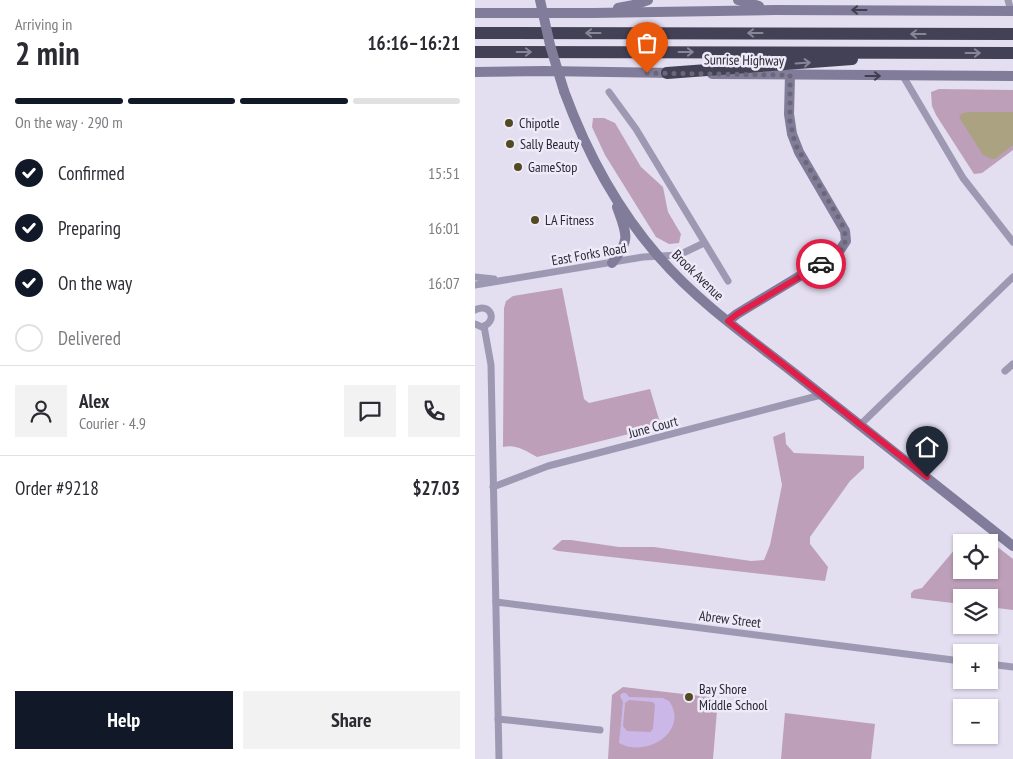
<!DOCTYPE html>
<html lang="en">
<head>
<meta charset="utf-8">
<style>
	:root { --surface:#fff; --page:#f2f2f3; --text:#2b2b33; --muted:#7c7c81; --line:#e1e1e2; --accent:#111827 }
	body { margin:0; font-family:"PT Sans Narrow",sans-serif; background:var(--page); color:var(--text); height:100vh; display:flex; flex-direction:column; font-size:19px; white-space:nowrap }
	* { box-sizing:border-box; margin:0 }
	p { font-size:16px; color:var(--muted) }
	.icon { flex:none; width:28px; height:28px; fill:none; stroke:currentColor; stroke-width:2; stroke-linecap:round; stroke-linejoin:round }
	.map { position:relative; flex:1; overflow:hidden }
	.sheet { display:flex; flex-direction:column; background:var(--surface); width:475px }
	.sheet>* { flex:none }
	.tools { position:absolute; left:478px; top:534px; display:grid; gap:10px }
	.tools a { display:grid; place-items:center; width:45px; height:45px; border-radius:0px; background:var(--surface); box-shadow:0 1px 4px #0004; font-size:25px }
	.pin { position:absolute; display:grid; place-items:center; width:42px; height:42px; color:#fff; margin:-51px -21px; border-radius:50% 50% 50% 0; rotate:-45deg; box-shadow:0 0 5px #0007 }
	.pin .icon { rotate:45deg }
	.courier { position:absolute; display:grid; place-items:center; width:50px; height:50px; margin:-25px; border:4px solid #e11d48; border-radius:50%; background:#fff; color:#222; box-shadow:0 1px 6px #0007 }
	.summary em { font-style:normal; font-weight:800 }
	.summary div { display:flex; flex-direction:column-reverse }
	.summary { display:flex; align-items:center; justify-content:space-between; height:85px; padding:0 15px }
	h1 { font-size:32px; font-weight:800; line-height:38px }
	.bar { display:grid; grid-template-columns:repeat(4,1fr); gap:8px 5px; align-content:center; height:60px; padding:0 15px }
	.bar i { height:6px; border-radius:4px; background:var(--line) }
	.bar .on { background:var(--accent) }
	.bar p { grid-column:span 4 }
	.line { display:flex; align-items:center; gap:12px; padding:0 15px; border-top:1px solid var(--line) }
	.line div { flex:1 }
	.round { display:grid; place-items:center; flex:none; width:52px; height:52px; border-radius:0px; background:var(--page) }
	ol { padding:0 15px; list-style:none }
	li { display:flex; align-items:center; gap:15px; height:55px }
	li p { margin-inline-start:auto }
	li .icon { padding:5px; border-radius:50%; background:var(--accent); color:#fff; stroke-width:4 }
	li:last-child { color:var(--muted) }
	li i { width:28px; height:28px; border:2px solid var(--line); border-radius:50% }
	.primary-button { display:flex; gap:10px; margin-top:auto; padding:10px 15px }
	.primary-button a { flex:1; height:58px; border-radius:0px; background:var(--accent); color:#fff; font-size:20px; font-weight:800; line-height:58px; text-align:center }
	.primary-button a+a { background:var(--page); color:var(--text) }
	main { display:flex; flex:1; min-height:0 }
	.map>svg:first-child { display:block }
	.green { fill:#bd9fba; fill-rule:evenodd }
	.sand { fill:#ccb8e8; fill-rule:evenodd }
	.water { fill:#aaa280 }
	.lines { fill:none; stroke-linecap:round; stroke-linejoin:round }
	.street { stroke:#9e99b3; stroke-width:7 }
	.secondary { stroke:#807c9a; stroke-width:10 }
	.highway { stroke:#434155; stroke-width:12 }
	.secondary-bridge { stroke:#807c9a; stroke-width:10 }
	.oneway { stroke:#403e4e }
	.oneway2 { stroke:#878596 }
	.done { stroke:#6b6876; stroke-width:5; stroke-dasharray:0 9 }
	.route { stroke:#e11d48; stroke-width:6 }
	.poi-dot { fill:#524a23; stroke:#eeeaf8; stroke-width:2 }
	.labels { text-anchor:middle; stroke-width:5; stroke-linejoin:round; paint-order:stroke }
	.street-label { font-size:14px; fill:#2a2935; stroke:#eeeaf8 }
	.poi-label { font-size:14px; fill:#2a2935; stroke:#eeeaf8; text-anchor:start }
</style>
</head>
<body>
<main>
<section class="sheet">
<div class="summary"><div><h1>2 min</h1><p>Arriving in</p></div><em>16:16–16:21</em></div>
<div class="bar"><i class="on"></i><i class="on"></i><i class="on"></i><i></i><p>On the way · 290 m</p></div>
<ol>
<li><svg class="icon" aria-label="check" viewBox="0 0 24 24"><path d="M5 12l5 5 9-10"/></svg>Confirmed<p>15:51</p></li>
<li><svg class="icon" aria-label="check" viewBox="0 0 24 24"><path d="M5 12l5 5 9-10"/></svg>Preparing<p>16:01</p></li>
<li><svg class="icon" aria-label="check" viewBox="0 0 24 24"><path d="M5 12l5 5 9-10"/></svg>On the way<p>16:07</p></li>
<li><i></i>Delivered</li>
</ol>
<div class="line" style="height:90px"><a class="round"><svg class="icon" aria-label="person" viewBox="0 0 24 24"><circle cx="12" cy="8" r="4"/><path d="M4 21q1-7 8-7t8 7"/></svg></a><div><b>Alex</b><p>Courier · 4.9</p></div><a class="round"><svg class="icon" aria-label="chat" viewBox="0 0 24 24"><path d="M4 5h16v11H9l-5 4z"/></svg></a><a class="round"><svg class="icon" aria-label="phone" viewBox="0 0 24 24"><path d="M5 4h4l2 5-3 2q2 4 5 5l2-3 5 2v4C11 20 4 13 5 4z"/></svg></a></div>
<div class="line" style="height:65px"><div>Order #9218</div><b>$27.03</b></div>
<div class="primary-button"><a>Help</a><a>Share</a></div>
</section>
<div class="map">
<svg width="538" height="759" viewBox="0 0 538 759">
	<rect width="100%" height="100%" fill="#e3def0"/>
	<g class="green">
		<path d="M 464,89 L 538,90 L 538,150 L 507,173 L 499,174 L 461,115 L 457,106 L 456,92 Z"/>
		<path d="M 118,118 L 129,118 L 140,123 L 166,167 L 188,187 L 193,212 L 206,234 L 204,243 L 194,244 L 181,237 L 130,155 L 117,127 Z"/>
		<path d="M 87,288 L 109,399 L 114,403 L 175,389 L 186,426 L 62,457 C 51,451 41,444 28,447 L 29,308 L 31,301 L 38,296 Z"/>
		<path d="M 310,432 L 311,444 L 319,453 L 389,456 L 389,468 L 375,481 L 335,537 L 335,544 L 353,567 L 350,581 L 83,551 L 77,549 L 87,540 L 96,540 L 144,547 L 179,547 L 276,561 L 289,560 L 295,545 L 307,485 L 298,437 Z"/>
		<path d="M 511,540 L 516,542 L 538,559 L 538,610 L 514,607 L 514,598 L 486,598 L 486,604 L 436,598 L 436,593 L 439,590 L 447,588 L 487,541 L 500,542 ZM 486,542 L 514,542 L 514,570 L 486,570 Z"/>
		<path d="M 148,687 L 243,698 L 238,759 L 133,759 L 137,695 Z"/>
		<path d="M 310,713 L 400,724 L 396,759 L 306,759 Z"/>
	</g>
	<path class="sand" d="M 147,693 L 151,693 L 154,697 L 188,698 L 194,701 C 215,730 172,759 144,743 L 148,702 L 145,696 ZM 154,700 L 178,702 L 180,705 L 178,729 L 175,732 L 152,731 L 148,726 L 150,703 Z"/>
	<path class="water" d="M 495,112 L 538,112 L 538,145 L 520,159 L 517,159 L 508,155 L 484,117 L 488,113 Z"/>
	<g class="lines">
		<g class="street">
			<path d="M 533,0 L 536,11"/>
			<path d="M 428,76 L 488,178 L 538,242"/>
			<path d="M 134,92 L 161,129 L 253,281"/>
			<path d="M 0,277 L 19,279"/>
			<path d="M 0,285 L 168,257 L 204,255 L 229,243"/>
			<path d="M 0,310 C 15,302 24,321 7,327 L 0,324"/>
			<path d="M 9,326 L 16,365 L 24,759"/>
			<path d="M 530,371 L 538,364"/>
			<path d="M 385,425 L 538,277"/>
			<path d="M 18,487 L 73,466 L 346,395"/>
			<path d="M 21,602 L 486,661"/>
			<path d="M 514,664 L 538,667"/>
			<path d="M 23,719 L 125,730"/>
		</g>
		<g class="secondary">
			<path d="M 263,0 L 284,6"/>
			<path d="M 143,8 L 159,5 L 173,0"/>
			<path d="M 0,13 L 118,13 L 300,10 L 538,11"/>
			<path d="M 0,72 L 69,71 L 200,73"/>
			<path d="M 237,74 L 538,76"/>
			<path d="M 89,91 C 111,151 142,209 184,257 C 223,302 273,337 319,373 C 392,431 465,488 538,546"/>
			<path d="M 137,263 C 156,239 152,235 142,207"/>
			<path d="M 253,321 L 262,314 L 363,253 L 371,241 L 370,231 L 324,152 L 317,134 L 314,114 L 315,75"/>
		</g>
		<g class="highway">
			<path d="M 0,33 L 538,34"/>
			<path d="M 0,52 L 538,53"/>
			<path d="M 192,73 L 377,59"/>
		</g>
		<path class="secondary-bridge" d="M 65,0 L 75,45 L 89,91"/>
	</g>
	<defs><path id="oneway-shaft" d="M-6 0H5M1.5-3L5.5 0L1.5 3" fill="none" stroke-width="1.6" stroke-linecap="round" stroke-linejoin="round" transform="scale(1.25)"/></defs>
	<g class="oneway">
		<use href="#oneway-shaft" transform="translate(384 10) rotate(-180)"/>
		<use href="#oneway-shaft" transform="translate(398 76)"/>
	</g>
	<g class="oneway2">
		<use href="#oneway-shaft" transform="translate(118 33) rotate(-180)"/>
		<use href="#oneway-shaft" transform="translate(280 33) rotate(-180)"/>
		<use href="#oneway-shaft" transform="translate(443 34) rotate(-180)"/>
		<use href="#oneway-shaft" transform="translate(49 52)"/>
		<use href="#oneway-shaft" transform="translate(211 52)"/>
		<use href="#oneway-shaft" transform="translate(498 53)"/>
		<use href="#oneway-shaft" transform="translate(328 63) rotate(-4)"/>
	</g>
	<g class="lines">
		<path class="done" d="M 172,73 L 315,75 L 315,121 L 320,144 L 366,222 C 377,247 366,252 346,264"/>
		<path class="route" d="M 346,264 L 262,314 L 253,321 L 452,477"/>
	</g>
	<g class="poi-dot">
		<circle cx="34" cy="123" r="5"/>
		<circle cx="35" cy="144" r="5"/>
		<circle cx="43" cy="167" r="5"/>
		<circle cx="60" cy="220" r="5"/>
		<circle cx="214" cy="697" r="5"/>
	</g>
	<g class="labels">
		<g class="street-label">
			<text transform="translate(269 60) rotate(1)" y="5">Sunrise Highway</text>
			<text transform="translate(114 254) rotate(-10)" y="5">East Forks Road</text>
			<text transform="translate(223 275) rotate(44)" y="5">Brook Avenue</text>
			<text transform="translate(178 427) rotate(-15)" y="5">June Court</text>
			<text transform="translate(255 619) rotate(7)" y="5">Abrew Street</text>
		</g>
		<g class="poi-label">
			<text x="44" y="128">Chipotle</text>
			<text x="45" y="149">Sally Beauty</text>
			<text x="53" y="172">GameStop</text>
			<text x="70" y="225">LA Fitness</text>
			<text x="224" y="694">Bay Shore<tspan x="224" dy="16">Middle School</tspan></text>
		</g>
	</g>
</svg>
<div class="tools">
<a><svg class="icon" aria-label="locate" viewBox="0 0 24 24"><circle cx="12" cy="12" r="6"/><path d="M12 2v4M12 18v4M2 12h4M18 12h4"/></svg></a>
<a><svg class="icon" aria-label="layers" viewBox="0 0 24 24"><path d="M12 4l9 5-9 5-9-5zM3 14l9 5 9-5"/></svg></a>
<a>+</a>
<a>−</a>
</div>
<div class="pin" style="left:172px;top:73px;background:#ea580c"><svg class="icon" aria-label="bag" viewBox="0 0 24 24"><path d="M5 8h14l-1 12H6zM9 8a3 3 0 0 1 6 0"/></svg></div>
<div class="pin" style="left:452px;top:477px;background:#1f2937"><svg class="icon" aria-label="home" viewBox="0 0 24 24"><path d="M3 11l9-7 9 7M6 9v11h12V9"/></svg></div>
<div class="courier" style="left:346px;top:264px"><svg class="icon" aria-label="car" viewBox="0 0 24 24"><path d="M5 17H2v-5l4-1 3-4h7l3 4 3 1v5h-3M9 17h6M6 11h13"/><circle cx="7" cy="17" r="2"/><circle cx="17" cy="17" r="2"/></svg></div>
</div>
</main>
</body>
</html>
